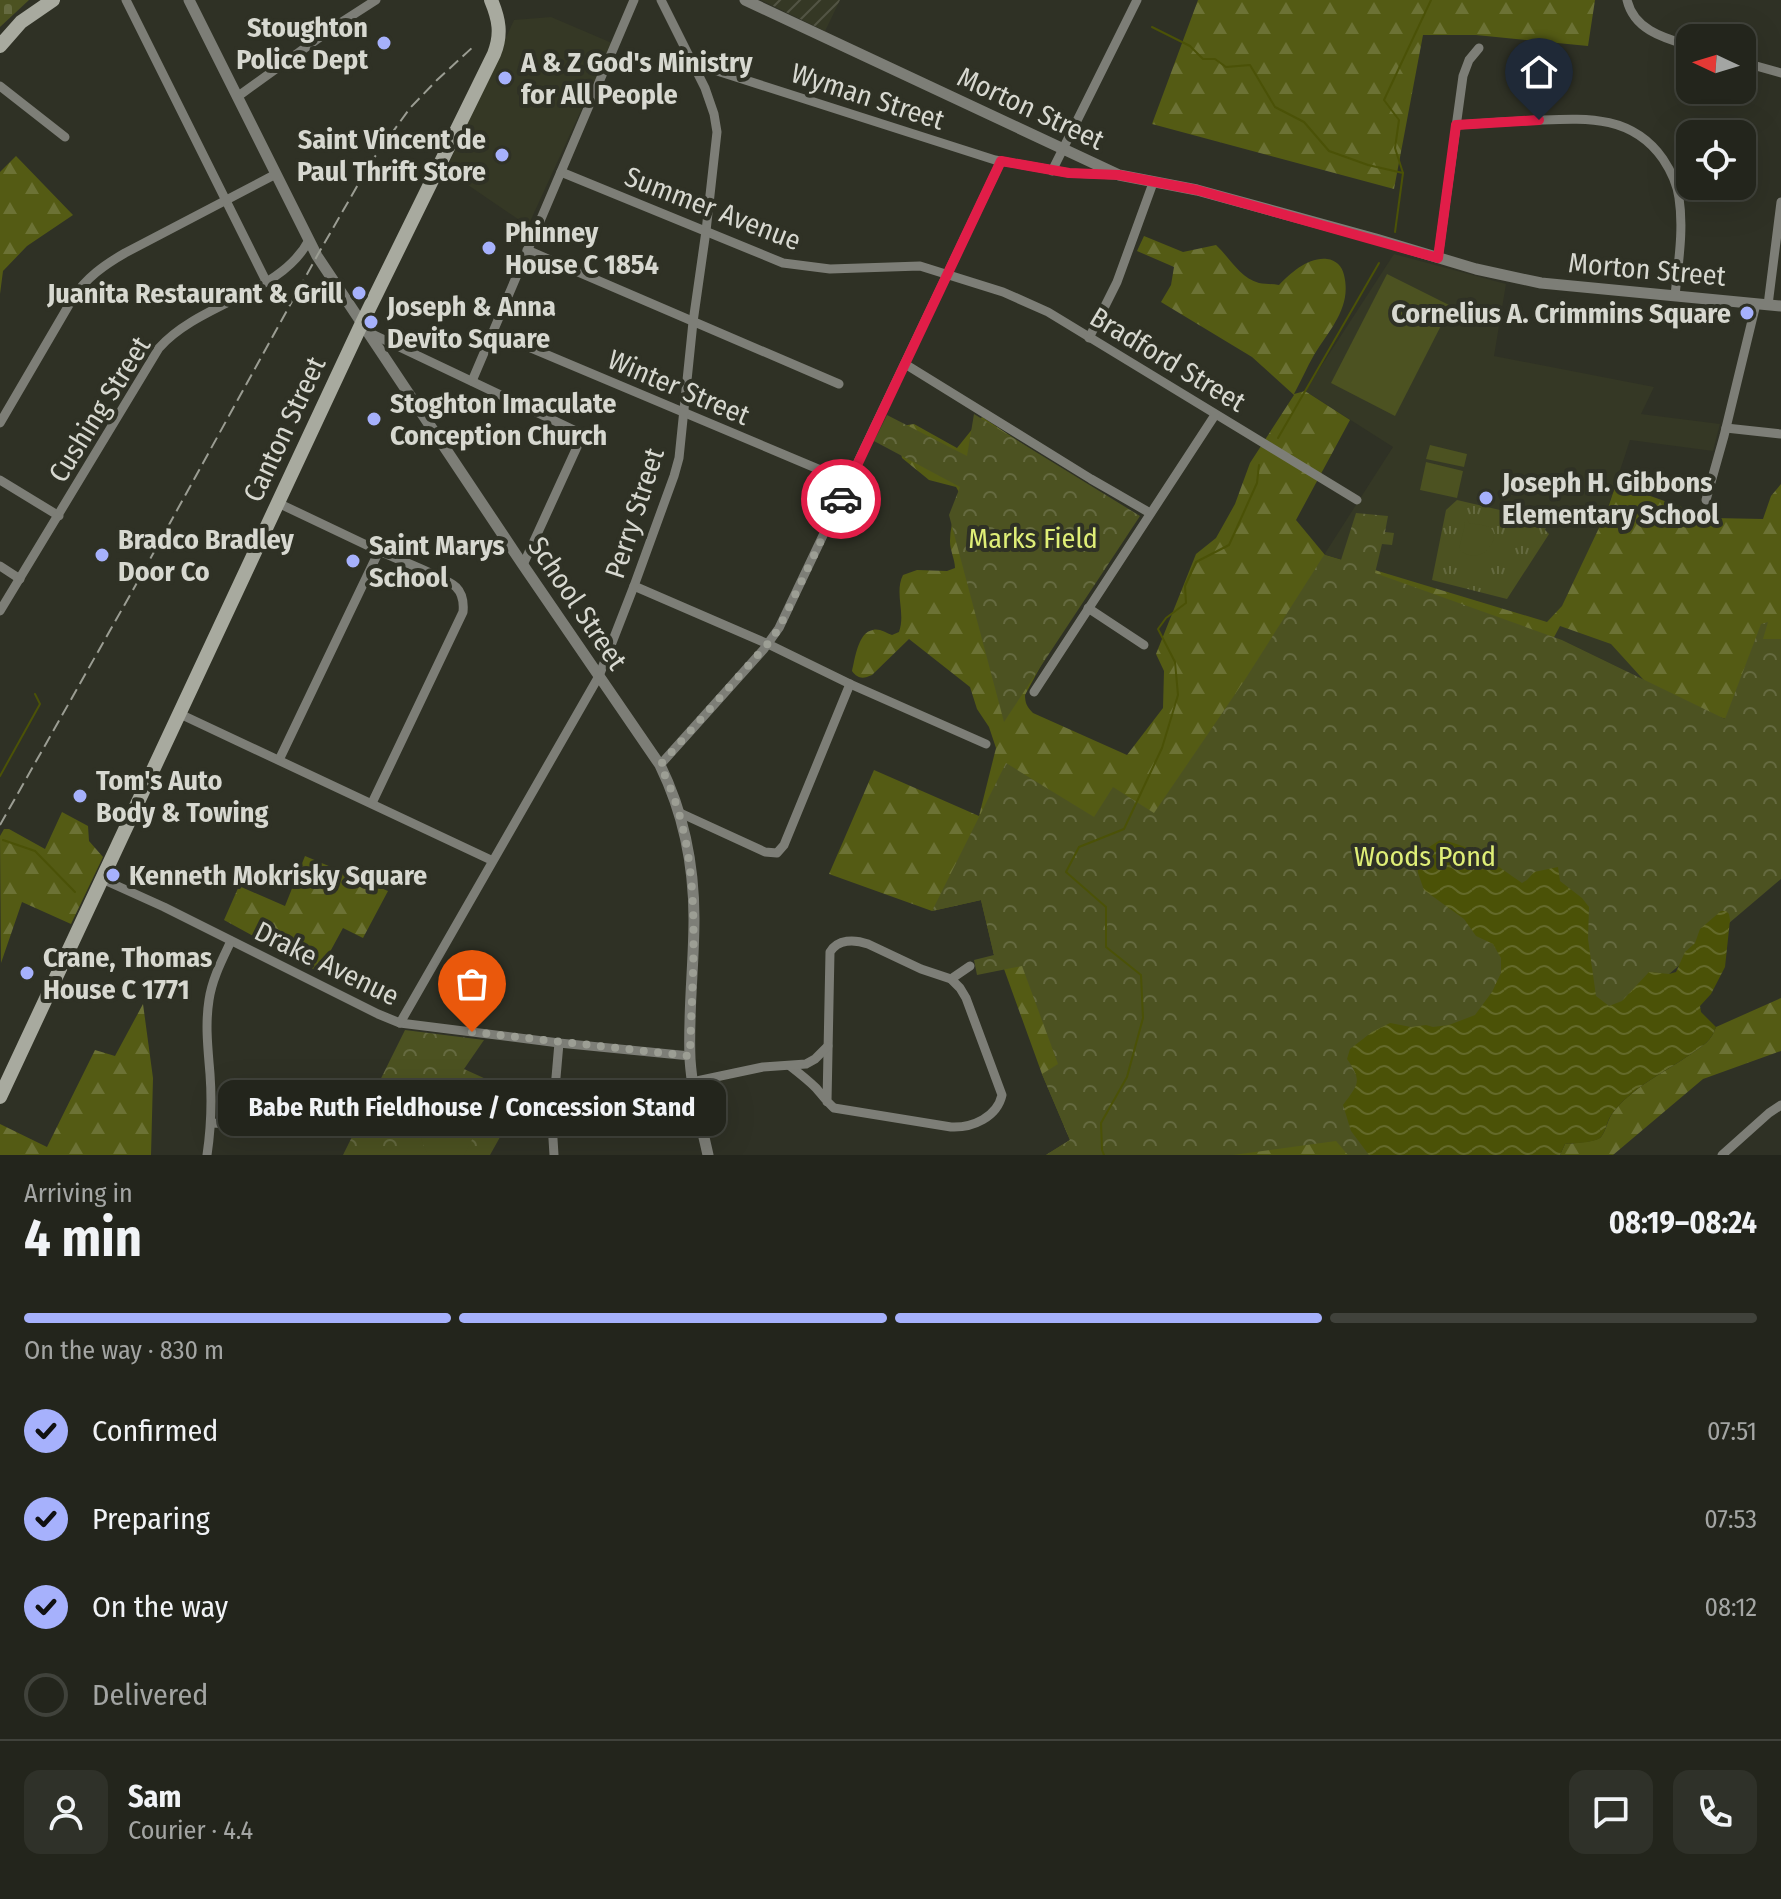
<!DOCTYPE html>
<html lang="en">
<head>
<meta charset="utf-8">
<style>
	:root { --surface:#23251c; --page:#2f3129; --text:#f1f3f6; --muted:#a3a5a3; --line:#40423b; --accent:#a6b1fc }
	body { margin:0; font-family:"Fira Sans Condensed",sans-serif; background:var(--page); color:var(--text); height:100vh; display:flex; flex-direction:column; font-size:30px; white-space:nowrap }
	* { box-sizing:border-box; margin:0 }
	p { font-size:26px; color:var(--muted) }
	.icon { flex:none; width:44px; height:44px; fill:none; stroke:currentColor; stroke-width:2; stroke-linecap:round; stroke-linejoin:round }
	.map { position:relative; height:1155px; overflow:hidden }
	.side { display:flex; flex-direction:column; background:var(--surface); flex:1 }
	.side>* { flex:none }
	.needle { width:52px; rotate:274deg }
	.buttons { position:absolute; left:1676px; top:24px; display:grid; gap:16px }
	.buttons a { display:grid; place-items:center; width:80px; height:80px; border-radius:16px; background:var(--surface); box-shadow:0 8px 32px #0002,0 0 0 2px var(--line); font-size:40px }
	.pin { position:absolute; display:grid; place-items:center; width:68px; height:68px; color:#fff; margin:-82px -34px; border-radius:50% 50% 50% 0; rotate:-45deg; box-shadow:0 0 8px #0007 }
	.pin .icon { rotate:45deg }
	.courier { position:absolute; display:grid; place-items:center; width:80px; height:80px; margin:-40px; border:6px solid #e11d48; border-radius:50%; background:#fff; color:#222; box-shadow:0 2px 10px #0007 }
	.bubble { position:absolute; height:56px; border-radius:16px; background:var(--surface); box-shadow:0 8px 32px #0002,0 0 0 2px var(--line); font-size:26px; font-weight:700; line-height:56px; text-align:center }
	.head em { font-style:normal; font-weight:700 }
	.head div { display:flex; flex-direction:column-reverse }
	.head { display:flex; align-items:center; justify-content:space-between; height:136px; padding:0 24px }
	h1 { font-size:52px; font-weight:700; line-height:60px }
	.bar { display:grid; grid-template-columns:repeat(4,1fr); gap:12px 8px; align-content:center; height:96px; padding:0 24px }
	.bar i { height:10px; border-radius:6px; background:var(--line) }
	.bar .selected { background:var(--accent) }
	.bar p { grid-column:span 4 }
	.line { display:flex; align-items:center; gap:20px; padding:0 24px; border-top:2px solid var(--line) }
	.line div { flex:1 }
	.round { display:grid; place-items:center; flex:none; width:84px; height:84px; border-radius:16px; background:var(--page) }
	ol { padding:0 24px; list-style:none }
	li { display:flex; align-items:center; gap:24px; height:88px }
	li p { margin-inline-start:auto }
	li .icon { padding:8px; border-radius:50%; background:var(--accent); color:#111; stroke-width:4 }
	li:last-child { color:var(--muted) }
	li i { width:44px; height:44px; border:4px solid var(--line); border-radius:50% }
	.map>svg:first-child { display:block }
	.built { fill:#353825 }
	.industrial { fill:url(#industrial-furrows) }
	.grass { fill:url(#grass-tufts) }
	.forest { fill:url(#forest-firs) }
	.cemetery { fill:url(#cemetery-stones) }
	.park { fill:url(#park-crowns) }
	.pitch { fill:#4c5221 }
	.water { fill:url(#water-waves) }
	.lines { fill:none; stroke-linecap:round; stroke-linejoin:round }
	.stream { stroke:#4b5207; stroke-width:2 }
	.minor { stroke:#7d7e77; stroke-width:9 }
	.tertiary { stroke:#7d7e77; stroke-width:11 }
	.secondary { stroke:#a8aa9f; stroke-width:14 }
	.rail { stroke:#9b9d93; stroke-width:2; stroke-dasharray:12 6; stroke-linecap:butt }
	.done { stroke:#9c9e94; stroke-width:8; stroke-dasharray:0 14.4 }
	.route { stroke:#e11d48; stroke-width:10 }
	.poi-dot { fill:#a6b1fc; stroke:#2f3125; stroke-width:3 }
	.labels { text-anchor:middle; stroke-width:8; stroke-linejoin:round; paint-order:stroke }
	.poi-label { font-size:28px; font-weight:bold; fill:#d7d8d0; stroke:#2f3125; text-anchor:start }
	.street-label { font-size:28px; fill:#d7d8d0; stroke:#2f3125 }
	.park-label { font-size:28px; fill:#dfee77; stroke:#2f3125 }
</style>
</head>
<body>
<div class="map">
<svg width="1781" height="1155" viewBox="0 0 1781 1155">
	<defs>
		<pattern id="industrial-furrows" width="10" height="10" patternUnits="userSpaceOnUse" patternTransform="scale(2)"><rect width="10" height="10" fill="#353825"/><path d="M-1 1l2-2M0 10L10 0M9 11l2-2" fill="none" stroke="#525444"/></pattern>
		<pattern id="grass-tufts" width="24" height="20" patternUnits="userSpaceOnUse" patternTransform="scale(2)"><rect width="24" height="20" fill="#4c5221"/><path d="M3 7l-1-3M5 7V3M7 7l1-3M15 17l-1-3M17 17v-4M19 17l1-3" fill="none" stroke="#656a40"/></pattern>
		<pattern id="forest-firs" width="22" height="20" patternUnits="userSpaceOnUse" patternTransform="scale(2)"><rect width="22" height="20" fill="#545b14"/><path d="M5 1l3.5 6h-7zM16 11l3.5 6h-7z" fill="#6c7235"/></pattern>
		<pattern id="cemetery-stones" width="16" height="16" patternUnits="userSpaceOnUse" patternTransform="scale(2)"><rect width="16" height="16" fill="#4c5221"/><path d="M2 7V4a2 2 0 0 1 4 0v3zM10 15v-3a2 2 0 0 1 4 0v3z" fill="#656a40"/></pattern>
		<pattern id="park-crowns" width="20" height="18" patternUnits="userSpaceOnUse" patternTransform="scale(2)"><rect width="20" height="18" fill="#4c5221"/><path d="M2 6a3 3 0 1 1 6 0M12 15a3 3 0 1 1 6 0" fill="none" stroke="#656a40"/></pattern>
		<pattern id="water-waves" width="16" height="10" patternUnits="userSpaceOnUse" patternTransform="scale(2)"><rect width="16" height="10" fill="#4b5207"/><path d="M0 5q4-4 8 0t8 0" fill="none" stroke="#646a2a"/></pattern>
	</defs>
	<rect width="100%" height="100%" fill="#2f3125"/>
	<g class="built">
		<path d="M 551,17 L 612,43 L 528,226 L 446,170 L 514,20 Z"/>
		<path d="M 1394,254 L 1506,284 L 1494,356 L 1654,387 L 1641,414 L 1720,424 L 1713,451 L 1630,440 L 1591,559 L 1761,624 L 1725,719 L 1562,640 L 1324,555 L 1393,447 L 1305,391 Z"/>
	</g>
	<path class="industrial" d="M 761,0 L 840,0 L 825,31 Z"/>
	<path class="grass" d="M 1457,500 L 1547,521 L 1545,530 L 1549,534 L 1507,599 L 1432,580 L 1446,510 Z"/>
	<g class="forest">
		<path d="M 1198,0 L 1595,0 L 1588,46 L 1476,35 L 1423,35 L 1394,189 L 1152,124 Z"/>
		<path d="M 16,156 L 73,215 L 27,246 L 3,271 L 0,294 L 0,172 Z"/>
		<path d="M 1144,236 L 1183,252 L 1216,245 C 1230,258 1240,278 1259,283 C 1265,284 1272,284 1279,285 C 1291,273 1308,257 1327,259 C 1336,260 1342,266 1344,275 C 1352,307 1330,329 1314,355 C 1307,367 1301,381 1294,394 L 1305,391 L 1350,420 L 1296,520 L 1325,555 L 1547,622 L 1562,606 L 1607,511 L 1616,484 L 1713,518 L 1763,519 L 1771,496 L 1781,484 L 1781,736 L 1661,699 L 1611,644 L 1560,626 L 1508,723 L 1369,1155 L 1046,1155 L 1070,1140 L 1042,1074 L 1004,969 L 994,955 L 981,900 L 932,911 L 829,874 L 874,770 L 979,816 L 996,748 L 989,727 L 977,709 L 970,687 L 909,639 L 872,675 C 863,679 858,679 852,671 C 855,659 858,632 873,630 C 879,628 886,633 892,635 L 899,632 C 906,613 894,593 903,575 L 917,570 L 947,571 L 955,568 C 955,559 950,551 950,541 C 950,525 956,509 960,494 L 956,487 L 929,480 L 902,458 L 895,427 L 914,424 L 957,448 L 982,417 L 1075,479 L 1065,621 L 1025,695 C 1025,703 1027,707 1033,713 L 1127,755 L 1163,708 L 1164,671 L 1156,654 L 1196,554 L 1216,538 L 1235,504 L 1250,463 L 1294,395 L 1252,357 L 1161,302 L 1171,285 L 1174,267 L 1137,251 Z"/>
		<path d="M 62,812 L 88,826 L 89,841 L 103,857 L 71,924 L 22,902 L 1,963 L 0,836 L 4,829 L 9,829 L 45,849 Z"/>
		<path d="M 305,856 L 388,891 L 363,938 L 343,928 L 319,972 L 224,920 L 239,886 L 285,906 Z"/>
		<path d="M 1781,998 L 1781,1051 L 1703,1079 L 1613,1155 L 1560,1155 L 1565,1144 C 1574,1143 1596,1142 1601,1137 C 1606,1131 1607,1121 1612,1114 C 1631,1088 1665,1072 1691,1054 C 1703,1046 1712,1040 1716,1027 Z"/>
		<path d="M 143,1004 L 153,1078 L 151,1155 L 0,1155 L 0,1124 L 47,1147 L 95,1050 L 115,1056 Z"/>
	</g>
	<path class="cemetery" d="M 0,0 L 29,0 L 0,27 Z"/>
	<g class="park">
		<path d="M 974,414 L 1140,516 L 1004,722 L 949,515 L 960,487 L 874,441 L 887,415 L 967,456 Z"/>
		<path d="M 1356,513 L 1388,516 L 1385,532 L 1394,533 L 1392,545 L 1382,544 L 1375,573 L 1562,640 L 1725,719 L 1761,624 L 1768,622 L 1763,639 L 1781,639 L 1781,879 L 1456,1155 L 1348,1155 L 1336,1141 L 1233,1155 L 1046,1155 L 1070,1140 L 1042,1074 L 1058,1064 L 1022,966 L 977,975 L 974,960 L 994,955 L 981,900 L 932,911 L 1006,763 L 1094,817 L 1113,787 L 1154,813 L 1244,681 L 1324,555 L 1341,560 Z"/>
		<path d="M 405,1030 L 484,1040 L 464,1069 L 523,1096 L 490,1155 L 343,1155 Z"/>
	</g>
	<g class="pitch">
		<path d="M 1387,274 L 1451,306 L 1395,416 L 1331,383 Z"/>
		<path d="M 1430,445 L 1467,454 L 1464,467 L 1426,459 Z"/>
		<path d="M 1426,462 L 1463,471 L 1457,498 L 1420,490 Z"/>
		<path d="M 1467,519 L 1469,523 C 1475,524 1484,525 1489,527 C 1505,536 1480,570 1459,549 L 1465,525 L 1464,522 Z"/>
		<path d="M 438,1104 L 473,1122 L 477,1121 L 481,1124 L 481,1129 L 476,1132 L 464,1155 L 429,1155 C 415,1136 420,1117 438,1104 Z"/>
	</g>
	<path class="water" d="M 1440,840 C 1472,845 1496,865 1522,883 L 1527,880 L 1534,872 L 1558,867 L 1560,881 L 1582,898 L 1589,907 L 1588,939 L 1596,996 L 1609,1006 L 1622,1001 L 1649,972 L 1669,974 L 1676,972 L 1685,952 L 1695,943 L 1700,929 L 1721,911 L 1726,911 L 1729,914 L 1730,920 L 1725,967 L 1711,994 L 1700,1006 L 1701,1012 L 1716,1027 C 1712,1040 1703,1046 1691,1054 C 1665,1072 1631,1088 1612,1114 C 1607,1120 1606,1131 1601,1137 C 1596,1143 1574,1143 1565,1144 L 1560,1155 L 1369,1155 L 1351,1131 L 1343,1105 C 1358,1084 1363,1082 1347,1059 L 1350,1049 L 1372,1032 L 1390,1023 L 1411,1027 L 1426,1025 L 1433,1027 L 1449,1025 L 1475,1015 L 1492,992 L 1501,973 L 1501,958 L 1493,944 L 1476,936 L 1464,919 L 1424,890 L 1418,873 L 1417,858 L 1426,849 Z"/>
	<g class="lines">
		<g class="stream">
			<path d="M 1152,27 L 1190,46 L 1203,59 L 1215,59 L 1226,67 L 1250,65 L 1275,107 L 1304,122 L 1329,151 L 1368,165 L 1403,173"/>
			<path d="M 1395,232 L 1403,173 L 1395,148 L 1399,120 L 1384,100 L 1431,0"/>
			<path d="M 1278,438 L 1379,263"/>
			<path d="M 0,776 L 40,704 L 35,694"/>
			<path d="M 3,840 L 35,851 L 75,892"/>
			<path d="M 1104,1155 L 1102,1150 L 1101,1123 L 1127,1077 L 1143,1018 L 1141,975 L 1106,947 L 1106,907 L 1066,872 L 1079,847 L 1124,829 L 1162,748 L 1178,695 L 1175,662 L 1158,629 L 1166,618 L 1186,603 L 1185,586 L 1196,562 L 1229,545 L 1257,483 L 1259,465"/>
		</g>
		<g class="minor">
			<path d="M 126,0 L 266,281"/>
			<path d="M 1627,0 C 1634,30 1664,38 1690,46"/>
			<path d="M 693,61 L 714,70 L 995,160 L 1069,173 L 1116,175"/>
			<path d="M 1742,62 L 1781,73"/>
			<path d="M 0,86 L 65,137"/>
			<path d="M 237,97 L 334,27 L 376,0"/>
			<path d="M 1456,125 C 1485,123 1513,121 1542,120 C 1589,118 1633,116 1663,159 C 1671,171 1677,183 1679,198 C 1684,230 1678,264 1675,296"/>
			<path d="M 1052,171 L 1137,0"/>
			<path d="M 561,172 L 783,263 L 830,269 L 920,266 L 1003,292 L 1048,312 L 1357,500"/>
			<path d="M 527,250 L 839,384"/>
			<path d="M 1438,258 L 1463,76 L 1469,60 L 1479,48"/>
			<path d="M 1768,305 L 1781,202"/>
			<path d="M 493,332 L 849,482"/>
			<path d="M 370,333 L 576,431 L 578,440 L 577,447 L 523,565"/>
			<path d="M 1089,338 L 1117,282 L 1153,183"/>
			<path d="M 905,364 L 1091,479 L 1150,513"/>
			<path d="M 472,381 L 634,0"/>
			<path d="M 0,423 L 73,298 C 86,278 104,265 125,253 L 276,174"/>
			<path d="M 1726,428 L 1781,434"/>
			<path d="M 0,480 L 59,516"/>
			<path d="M 1706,500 L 1724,436 L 1756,304"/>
			<path d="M 278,503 L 379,551 L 279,760"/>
			<path d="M 0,566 L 20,579"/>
			<path d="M 634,586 L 768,644 L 850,684 L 986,744"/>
			<path d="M 1088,608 L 1144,645"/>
			<path d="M 0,611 L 159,348 C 200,302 281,294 309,240"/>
			<path d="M 1034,692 L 1215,415"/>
			<path d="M 180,714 L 491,860"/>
			<path d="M 660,765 L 764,649 L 779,628 L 1001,161"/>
			<path d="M 372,803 L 463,612 C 464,602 463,594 456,587 C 445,577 396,559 379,551"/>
			<path d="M 678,812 L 765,852 L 777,853 L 784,845 L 850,684"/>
			<path d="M 102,879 L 164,907 L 378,1014 L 400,1023 L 559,1043 L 690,1056"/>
			<path d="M 951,979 L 970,966"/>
			<path d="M 400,1023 L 599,676 L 634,586 L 674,476 L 679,458 L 693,322 L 706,231 L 717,132 L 714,114 L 705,88 L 661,0"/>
			<path d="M 790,1066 C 799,1073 808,1080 816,1088 C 822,1095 827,1102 834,1108 L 951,1127 C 973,1128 997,1117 1002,1095 L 966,998 L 960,988 L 951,979 L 921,969 L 868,944 C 854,939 838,939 830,952 L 827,1102"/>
			<path d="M 692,1082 L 763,1067 L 806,1064 L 815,1059 L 828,1046"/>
			<path d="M 211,1123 C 242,1124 271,1128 301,1114"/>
			<path d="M 207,1155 C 211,1128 212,1101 210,1074 C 208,1049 205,1025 209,1000 C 212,979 222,960 231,941"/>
			<path d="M 554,1155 L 552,1123 L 559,1043"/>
			<path d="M 1722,1155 L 1769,1113 L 1781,1105"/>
		</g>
		<g class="tertiary">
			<path d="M 189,0 L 317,256 L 523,565 L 660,765 C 683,812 694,866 694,919 C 694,965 688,1012 690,1059 C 692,1092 701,1123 708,1155"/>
			<path d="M 745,0 L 1119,175 L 1197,190 L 1376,239 L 1476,269 L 1541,283 L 1781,306"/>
		</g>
		<g class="secondary">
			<path d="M 0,46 L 21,22 L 53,0"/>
			<path d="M 0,1097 L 362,323 L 494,54 C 502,34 499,19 491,0"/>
		</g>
		<path class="rail" d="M 0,825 L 138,581 L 317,256 L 371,162 L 410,108 L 437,80 L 474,46"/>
	</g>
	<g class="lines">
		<path class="done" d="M 472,1032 L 690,1056 C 692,959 706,855 660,765 L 773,638 L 784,618 L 841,499"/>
		<path class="route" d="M 841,499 L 1001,161 L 1069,173 L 1119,175 L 1197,190 L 1438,258 L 1456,125 L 1539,120"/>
	</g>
	<g class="poi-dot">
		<circle cx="384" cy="43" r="8"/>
		<circle cx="505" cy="78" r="8"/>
		<circle cx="502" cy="155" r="8"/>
		<circle cx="489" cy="248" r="8"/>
		<circle cx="359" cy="293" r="8"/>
		<circle cx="1747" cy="313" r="8"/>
		<circle cx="371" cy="322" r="8"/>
		<circle cx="374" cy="419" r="8"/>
		<circle cx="1486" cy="498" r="8"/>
		<circle cx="102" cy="555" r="8"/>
		<circle cx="353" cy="561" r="8"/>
		<circle cx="80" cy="796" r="8"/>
		<circle cx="113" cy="875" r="8"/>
		<circle cx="27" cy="973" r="8"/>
	</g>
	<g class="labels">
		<g class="poi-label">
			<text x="368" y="37" text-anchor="end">Stoughton<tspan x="368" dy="32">Police Dept</tspan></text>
			<text x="521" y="72">A &amp; Z God's Ministry<tspan x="521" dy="32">for All People</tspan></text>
			<text x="486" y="149" text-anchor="end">Saint Vincent de<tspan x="486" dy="32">Paul Thrift Store</tspan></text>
			<text x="505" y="242">Phinney<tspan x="505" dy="32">House C 1854</tspan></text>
			<text x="343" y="303" text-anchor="end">Juanita Restaurant &amp; Grill</text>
			<text x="387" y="316">Joseph &amp; Anna<tspan x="387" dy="32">Devito Square</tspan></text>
			<text x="1731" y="323" text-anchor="end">Cornelius A. Crimmins Square</text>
			<text x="390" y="413">Stoghton Imaculate<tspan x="390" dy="32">Conception Church</tspan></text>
			<text x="1502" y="492">Joseph H. Gibbons<tspan x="1502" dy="32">Elementary School</tspan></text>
			<text x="118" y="549">Bradco Bradley<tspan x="118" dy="32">Door Co</tspan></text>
			<text x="369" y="555">Saint Marys<tspan x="369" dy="32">School</tspan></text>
			<text x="96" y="790">Tom's Auto<tspan x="96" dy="32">Body &amp; Towing</tspan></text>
			<text x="129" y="885">Kenneth Mokrisky Square</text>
			<text x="43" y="967">Crane, Thomas<tspan x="43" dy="32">House C 1771</tspan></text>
		</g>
		<g class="street-label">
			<text transform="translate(868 96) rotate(18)" y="10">Wyman Street</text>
			<text transform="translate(1031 108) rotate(25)" y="10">Morton Street</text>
			<text transform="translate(713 208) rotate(21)" y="10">Summer Avenue</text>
			<text transform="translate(1647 269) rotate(5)" y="10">Morton Street</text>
			<text transform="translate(1168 359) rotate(31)" y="10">Bradford Street</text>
			<text transform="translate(679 387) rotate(23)" y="10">Winter Street</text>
			<text transform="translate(99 409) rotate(-58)" y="10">Cushing Street</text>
			<text transform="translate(284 429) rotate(-65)" y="10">Canton Street</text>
			<text transform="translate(634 513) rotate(-72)" y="10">Perry Street</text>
			<text transform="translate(578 603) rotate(56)" y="10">School Street</text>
			<text transform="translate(327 963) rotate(26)" y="10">Drake Avenue</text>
		</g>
		<g class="park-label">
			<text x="1033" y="548">Marks Field</text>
			<text x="1425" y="866">Woods Pond</text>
		</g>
	</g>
</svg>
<div class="buttons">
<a><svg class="needle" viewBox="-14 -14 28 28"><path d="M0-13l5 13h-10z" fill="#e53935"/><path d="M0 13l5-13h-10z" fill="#a3a5a3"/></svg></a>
<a><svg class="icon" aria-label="locate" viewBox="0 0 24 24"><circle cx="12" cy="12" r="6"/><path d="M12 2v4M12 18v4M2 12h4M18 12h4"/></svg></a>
</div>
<div class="pin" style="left:472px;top:1032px;background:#ea580c"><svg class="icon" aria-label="bag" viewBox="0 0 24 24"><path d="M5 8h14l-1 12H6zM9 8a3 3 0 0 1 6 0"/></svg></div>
<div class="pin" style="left:1539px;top:120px;background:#1f2937"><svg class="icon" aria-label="home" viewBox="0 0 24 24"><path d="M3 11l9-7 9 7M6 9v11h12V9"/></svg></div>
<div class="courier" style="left:841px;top:499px"><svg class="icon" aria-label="car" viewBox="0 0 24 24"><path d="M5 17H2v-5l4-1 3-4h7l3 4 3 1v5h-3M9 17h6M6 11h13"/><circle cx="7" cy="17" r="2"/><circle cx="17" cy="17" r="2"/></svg></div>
<div class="bubble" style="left:218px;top:1080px;width:508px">Babe Ruth Fieldhouse / Concession Stand</div>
</div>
<section class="side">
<div class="head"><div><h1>4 min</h1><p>Arriving in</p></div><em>08:19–08:24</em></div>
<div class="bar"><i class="selected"></i><i class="selected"></i><i class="selected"></i><i></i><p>On the way · 830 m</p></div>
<ol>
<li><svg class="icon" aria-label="check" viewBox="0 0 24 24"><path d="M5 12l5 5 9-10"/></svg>Confirmed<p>07:51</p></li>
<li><svg class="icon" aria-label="check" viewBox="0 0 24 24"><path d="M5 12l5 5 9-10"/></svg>Preparing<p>07:53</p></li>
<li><svg class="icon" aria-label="check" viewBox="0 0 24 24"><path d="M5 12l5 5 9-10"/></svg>On the way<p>08:12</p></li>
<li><i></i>Delivered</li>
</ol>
<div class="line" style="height:144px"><a class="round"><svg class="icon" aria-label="person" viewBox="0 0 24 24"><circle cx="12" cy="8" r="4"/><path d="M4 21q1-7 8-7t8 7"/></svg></a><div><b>Sam</b><p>Courier · 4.4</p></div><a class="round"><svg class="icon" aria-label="chat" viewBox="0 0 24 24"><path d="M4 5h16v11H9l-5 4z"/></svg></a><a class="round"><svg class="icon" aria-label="phone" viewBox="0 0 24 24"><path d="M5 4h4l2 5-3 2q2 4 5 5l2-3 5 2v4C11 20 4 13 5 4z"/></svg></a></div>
</section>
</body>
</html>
